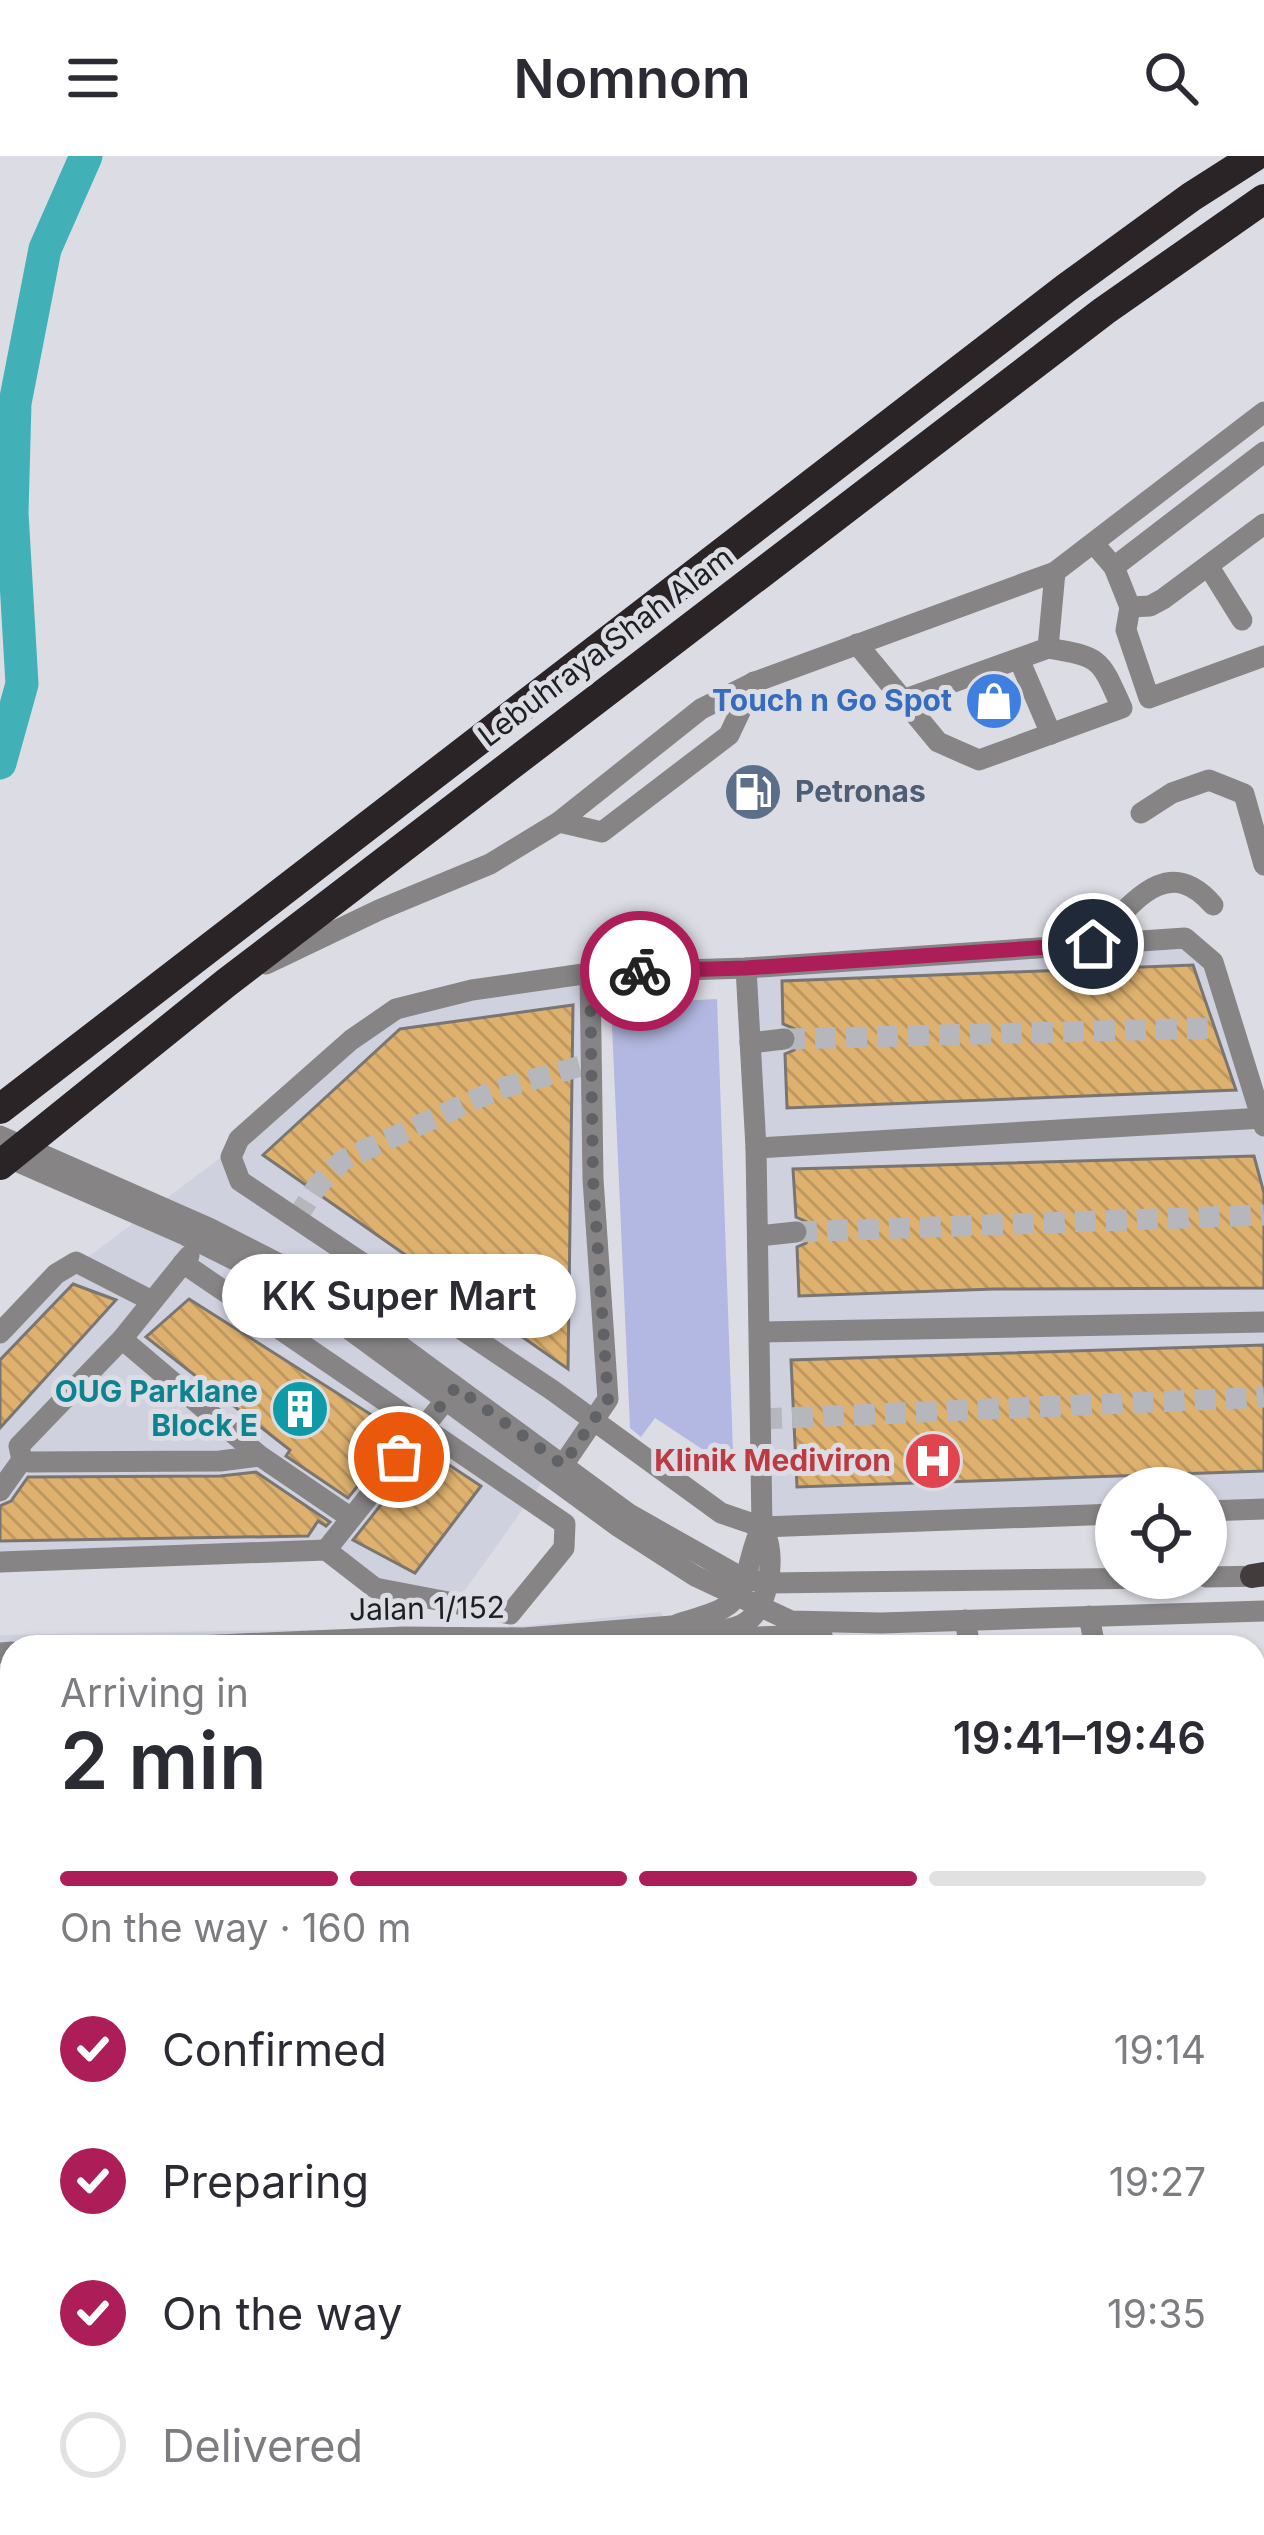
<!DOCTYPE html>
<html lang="en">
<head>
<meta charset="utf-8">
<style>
	:root { --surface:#fff; --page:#f7f7f7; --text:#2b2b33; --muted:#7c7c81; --line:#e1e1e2; --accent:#ad1e59 }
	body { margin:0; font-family:Inter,sans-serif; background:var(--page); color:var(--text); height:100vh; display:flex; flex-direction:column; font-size:45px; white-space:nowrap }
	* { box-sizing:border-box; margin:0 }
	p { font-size:39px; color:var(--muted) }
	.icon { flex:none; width:66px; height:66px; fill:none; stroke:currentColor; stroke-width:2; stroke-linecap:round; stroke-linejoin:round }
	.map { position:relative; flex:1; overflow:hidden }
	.panel { position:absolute; left:0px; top:1479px; width:1266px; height:900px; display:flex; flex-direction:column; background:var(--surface); border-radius:36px 36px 0 0; box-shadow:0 3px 9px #0004 }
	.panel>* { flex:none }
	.fabs { position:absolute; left:1095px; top:1311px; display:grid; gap:24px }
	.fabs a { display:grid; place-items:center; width:132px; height:132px; border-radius:50%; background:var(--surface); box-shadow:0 3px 9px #0004; font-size:60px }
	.pin { position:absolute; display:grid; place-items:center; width:102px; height:102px; color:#fff; margin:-51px; border:6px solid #fff; border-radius:50%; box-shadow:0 3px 12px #0007 }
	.courier { position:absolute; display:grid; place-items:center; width:120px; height:120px; margin:-60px; border:9px solid #ad1e59; border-radius:50%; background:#fff; color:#222; box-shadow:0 3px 15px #0007 }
	.bubble { position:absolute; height:84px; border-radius:42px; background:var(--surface); box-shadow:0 3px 9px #0004; font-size:39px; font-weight:600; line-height:84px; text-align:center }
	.summary em { font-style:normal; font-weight:600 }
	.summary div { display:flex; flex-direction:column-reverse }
	.summary { display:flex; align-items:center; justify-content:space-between; height:204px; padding:0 60px }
	h1 { font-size:78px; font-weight:600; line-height:90px }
	.bar { display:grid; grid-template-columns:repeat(4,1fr); gap:18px 12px; align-content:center; height:144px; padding:0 60px }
	.bar i { height:15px; border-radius:9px; background:var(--line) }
	.bar .selected { background:var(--accent) }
	.bar p { grid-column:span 4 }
	ol { padding:0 60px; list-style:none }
	li { display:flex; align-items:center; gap:36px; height:132px }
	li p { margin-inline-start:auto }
	li .icon { padding:12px; border-radius:50%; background:var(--accent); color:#fff; stroke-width:4 }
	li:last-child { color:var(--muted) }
	li i { width:66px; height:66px; border:6px solid var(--line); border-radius:50% }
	header { display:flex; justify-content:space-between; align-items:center; height:156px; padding:0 60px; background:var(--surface); font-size:54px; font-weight:600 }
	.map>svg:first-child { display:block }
	.built { fill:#d0d1df }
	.grass { fill:url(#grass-tufts) }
	.park { fill:#b3b8e2 }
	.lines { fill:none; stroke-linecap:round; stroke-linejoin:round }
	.river { stroke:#41b0b7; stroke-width:33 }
	.building { fill:url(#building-back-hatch); stroke:#797570; stroke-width:3 }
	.minor-tunnel { stroke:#b6b7bd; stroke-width:21; stroke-dasharray:21 10; stroke-linecap:butt }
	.minor { stroke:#878485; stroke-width:21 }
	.major { stroke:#423c3d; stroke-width:24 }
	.highway { stroke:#2a2426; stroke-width:30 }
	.done { stroke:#606265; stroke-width:12; stroke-dasharray:0 21.6 }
	.route { stroke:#ad1e59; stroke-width:15 }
	.labels { text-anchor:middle; stroke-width:10; stroke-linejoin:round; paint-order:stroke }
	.street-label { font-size:30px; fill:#1e1f21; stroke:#dcdde4 }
	.shop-label { font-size:30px; font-weight:bold; fill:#366cbe; stroke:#dcdde4; text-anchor:end }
	.service-label { font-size:30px; font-weight:bold; fill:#4e5e75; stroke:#dcdde4; text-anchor:start }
	.culture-label { font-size:30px; font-weight:bold; fill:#0d838f; stroke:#dcdde4; text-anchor:end }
	.health-label { font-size:30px; font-weight:bold; fill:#be3a42; stroke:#dcdde4; text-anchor:end }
</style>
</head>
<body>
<header><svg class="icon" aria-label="menu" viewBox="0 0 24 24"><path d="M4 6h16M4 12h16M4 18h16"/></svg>Nomnom<svg class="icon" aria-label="search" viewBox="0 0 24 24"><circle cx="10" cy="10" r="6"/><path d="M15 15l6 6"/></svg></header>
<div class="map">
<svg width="1264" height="2379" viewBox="0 0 1264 2379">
	<defs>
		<pattern id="grass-tufts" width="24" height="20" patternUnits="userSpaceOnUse" patternTransform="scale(3)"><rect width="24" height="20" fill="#b3b8e2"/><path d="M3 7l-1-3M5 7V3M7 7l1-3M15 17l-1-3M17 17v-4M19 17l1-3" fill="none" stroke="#9a9ec2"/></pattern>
		<pattern id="building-back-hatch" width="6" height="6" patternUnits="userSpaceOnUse" patternTransform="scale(3)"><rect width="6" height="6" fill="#deb16e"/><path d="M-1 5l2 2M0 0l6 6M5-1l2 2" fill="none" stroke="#be985f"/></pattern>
	</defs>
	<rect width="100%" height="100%" fill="#dcdde4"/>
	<g class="built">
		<path d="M 1183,787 L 1209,809 L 1264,985 L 1264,1349 L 1206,1351 L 1206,1332 L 1116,1332 L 1116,1354 L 767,1366 L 750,816 Z"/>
		<path d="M 586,822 L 603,1241 L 458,1444 L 375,1426 L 326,1389 L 0,1401 L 0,1185 L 60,1122 L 243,985 L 398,858 Z"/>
		<path d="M 661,1456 L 680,1491 L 12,1491 L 12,2367 L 196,2367 L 145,2379 L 0,2379 L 0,1479 L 524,1470 Z"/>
		<path d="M 1264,1773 L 1264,2121 L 1254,2123 L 1254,1775 Z"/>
	</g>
	<path class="grass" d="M 1264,2125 L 1264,2379 L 787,2379 L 784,2367 L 1254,2367 L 1254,2127 Z"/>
	<path class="park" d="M 717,843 L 733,1295 L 702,1293 L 655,1262 L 641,1281 L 630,1272 L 611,848 Z"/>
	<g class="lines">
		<path class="river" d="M 0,607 L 22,528 L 12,357 L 15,247 L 45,93 L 86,0"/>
	</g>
	<g class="building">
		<path d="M 1193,809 L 1236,934 L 787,952 L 785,898 L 794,894 L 799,882 L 795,873 L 783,868 L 782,825 Z"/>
		<path d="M 573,849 L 568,1213 L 263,999 L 400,873 Z"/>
		<path d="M 1254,1000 L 1264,1037 L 1264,1132 L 994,1133 L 799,1140 L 797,1091 L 806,1087 L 811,1076 L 807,1066 L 796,1061 L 793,1013 Z"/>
		<path d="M 73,1128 L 116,1144 L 0,1272 L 0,1204 Z"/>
		<path d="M 189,1143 L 400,1277 L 348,1342 L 286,1300 L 290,1294 L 146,1181 Z"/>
		<path d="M 1264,1189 L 1264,1315 L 797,1331 L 791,1204 Z"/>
		<path d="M 425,1293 L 481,1330 L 415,1417 L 353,1384 Z"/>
		<path d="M 256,1316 L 330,1366 L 326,1370 L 318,1365 L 308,1380 L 0,1385 L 0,1350 L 11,1345 L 28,1321 L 220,1320 Z"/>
	</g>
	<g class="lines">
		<g class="minor-tunnel">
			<path d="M 784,883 L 1216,872"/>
			<path d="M 296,1063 L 318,1029 L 343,1004 L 498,933 L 592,907"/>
			<path d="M 796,1076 L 1264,1059"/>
			<path d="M 761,1263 L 1264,1241"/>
		</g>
		<g class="minor">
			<path d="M 1095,389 L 1114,411 L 1130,451 L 1126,474 L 1149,542 L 1264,500"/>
			<path d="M 1114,411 L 1264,296"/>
			<path d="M 1209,411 L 1242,464"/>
			<path d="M 1130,451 L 1150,450 L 1163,443 L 1264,368"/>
			<path d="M 857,488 L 938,586 L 979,604 L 1122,552 C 1100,503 1102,501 1048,492"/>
			<path d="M 1019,503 L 1051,578"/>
			<path d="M 903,544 L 1048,492 L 1055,416"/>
			<path d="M 1141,657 L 1172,637 L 1209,624 L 1244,638 L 1264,709"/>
			<path d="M 559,666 L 602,676 L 729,579 L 754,526"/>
			<path d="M 1093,788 C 1128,754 1165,693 1213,749"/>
			<path d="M 266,808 L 379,754 L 490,708 L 559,666 L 701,553 L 755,526 L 1055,416 L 1264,256"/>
			<path d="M 750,887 L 784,883"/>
			<path d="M 0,980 L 209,1072 L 309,1123 L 629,1358 L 744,1423 L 768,1427 L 1161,1422"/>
			<path d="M 756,992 L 1263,962"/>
			<path d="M 0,998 L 185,1079 L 297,1135 L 619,1371 L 695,1420 L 791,1465 L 881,1467 L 1264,1455"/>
			<path d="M 758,1080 L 796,1076"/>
			<path d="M 760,1176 L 1264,1166"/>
			<path d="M 0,1177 L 56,1118 L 76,1106 L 152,1145"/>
			<path d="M 122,1183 L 189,1100"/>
			<path d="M 260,1300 L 220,1305 L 30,1306 L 22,1304 L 19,1290 L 122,1183 L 260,1300 L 351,1362"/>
			<path d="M 563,1309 L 608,1243 L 593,1023 L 590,817"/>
			<path d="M 0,1335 L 22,1304"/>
			<path d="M 1206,1355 L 1264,1353"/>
			<path d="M 1116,1358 L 762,1371 L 721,1357 L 552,1234 L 240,1025 L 231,1001 L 239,983 L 351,884 L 396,853 L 472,834 L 590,817 L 746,812 L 1185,782 L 1213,806 L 1264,970"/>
			<path d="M 326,1394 L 452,1236"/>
			<path d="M 0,1406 L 326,1394 L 375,1432 L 510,1458 L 564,1392 L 565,1368 L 183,1107"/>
			<path d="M 1206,1421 L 1264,1420"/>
			<path d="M 1089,1460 L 1095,1491"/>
			<path d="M 965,1464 L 970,1491"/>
			<path d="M 678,1468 C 693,1463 712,1459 725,1451 C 750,1437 748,1394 762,1371"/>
			<path d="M 682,1474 C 701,1474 723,1477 741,1469 C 770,1456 778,1396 762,1371 L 756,992 L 746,812"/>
			<path d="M 721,1482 L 822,1479"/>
			<path d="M 172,1491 L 404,1481 L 524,1482 L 672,1470 L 690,1476"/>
			<path d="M 0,1497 L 12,1496"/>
			<path d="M 1254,1520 L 1264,1519"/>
			<path d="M 1254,1647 L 1264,1645"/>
			<path d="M 1254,1707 L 1264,1705"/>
			<path d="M 0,1724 L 12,1721"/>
			<path d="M 1254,1830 L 1264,1827"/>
			<path d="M 1254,1895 L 1264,1892"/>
			<path d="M 0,1923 L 12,1921"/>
			<path d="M 1254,2043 L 1264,2041"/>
			<path d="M 0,2116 L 12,2192"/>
			<path d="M 41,2367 L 44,2379"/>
			<path d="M 622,2371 L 639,2379"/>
			<path d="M 108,2379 L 155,2367"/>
			<path d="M 292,2379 L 297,2367"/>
			<path d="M 450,2379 L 456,2367"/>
			<path d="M 536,2379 L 541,2367"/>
			<path d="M 708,2379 L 713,2367"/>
		</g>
		<path class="major" d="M 1252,1420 L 1264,1418"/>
		<g class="highway">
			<path d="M 0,953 L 1066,132 L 1191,41 L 1255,0"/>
			<path d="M 0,1009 L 226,827 L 1104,155 L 1264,43"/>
		</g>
	</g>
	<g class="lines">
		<path class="done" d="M 399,1301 L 456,1231 L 563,1309 L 608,1243 L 593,1023 L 590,817 L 640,815"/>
		<path class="route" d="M 640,815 L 746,812 L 1093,788"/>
	</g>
	<defs>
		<symbol id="shop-disc" viewBox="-11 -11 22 22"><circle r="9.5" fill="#3f7fe0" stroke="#dcdde4"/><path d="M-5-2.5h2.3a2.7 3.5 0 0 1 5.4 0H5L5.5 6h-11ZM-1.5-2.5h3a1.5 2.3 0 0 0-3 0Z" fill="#fff"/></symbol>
		<symbol id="fuel-disc" viewBox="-11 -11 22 22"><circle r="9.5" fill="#5c6f8a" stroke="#dcdde4"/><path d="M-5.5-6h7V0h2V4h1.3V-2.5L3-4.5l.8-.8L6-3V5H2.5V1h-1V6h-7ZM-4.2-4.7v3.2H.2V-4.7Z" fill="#fff"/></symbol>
		<symbol id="building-disc" viewBox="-11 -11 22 22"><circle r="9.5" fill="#0f9aa8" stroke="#dcdde4"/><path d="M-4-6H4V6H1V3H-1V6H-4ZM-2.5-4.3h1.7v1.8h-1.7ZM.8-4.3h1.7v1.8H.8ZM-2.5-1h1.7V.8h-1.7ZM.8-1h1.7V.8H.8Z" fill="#fff"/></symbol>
		<symbol id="hospital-disc" viewBox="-11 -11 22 22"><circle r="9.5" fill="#e0444e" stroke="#dcdde4"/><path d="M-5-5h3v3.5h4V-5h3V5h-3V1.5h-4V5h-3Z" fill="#fff"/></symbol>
	</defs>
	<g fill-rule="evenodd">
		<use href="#shop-disc" x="961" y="512" width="66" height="66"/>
		<use href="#fuel-disc" x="720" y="603" width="66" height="66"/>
		<use href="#building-disc" x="267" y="1220" width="66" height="66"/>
		<use href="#hospital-disc" x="900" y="1272" width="66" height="66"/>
	</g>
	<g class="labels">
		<g class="street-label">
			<text transform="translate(606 491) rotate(-37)" y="10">Lebuhraya Shah Alam</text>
			<text transform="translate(427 1453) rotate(-1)" y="10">Jalan 1/152</text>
		</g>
		<g class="shop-label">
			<text x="952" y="555">Touch n Go Spot</text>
		</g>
		<g class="service-label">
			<text x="795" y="646">Petronas</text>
		</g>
		<g class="culture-label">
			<text x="258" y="1246">OUG Parklane<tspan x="258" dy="34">Block E</tspan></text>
		</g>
		<g class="health-label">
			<text x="891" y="1315">Klinik Mediviron</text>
		</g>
	</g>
</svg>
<div class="fabs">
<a><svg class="icon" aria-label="locate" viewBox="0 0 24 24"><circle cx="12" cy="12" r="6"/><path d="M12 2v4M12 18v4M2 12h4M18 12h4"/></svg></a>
</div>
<div class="pin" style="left:399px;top:1301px;background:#ea580c"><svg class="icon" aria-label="bag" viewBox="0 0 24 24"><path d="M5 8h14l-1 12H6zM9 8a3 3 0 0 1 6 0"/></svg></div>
<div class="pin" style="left:1093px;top:788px;background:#1f2937"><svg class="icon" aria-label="home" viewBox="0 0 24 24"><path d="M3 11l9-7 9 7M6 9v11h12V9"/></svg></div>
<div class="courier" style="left:640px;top:815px"><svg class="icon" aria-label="bike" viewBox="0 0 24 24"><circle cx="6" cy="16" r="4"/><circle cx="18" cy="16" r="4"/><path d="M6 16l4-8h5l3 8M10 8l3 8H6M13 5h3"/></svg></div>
<div class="bubble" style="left:222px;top:1098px;width:354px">KK Super Mart</div>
<section class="panel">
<div class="summary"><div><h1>2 min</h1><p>Arriving in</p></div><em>19:41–19:46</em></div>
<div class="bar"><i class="selected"></i><i class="selected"></i><i class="selected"></i><i></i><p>On the way · 160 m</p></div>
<ol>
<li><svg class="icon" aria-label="check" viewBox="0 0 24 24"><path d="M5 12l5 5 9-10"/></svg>Confirmed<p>19:14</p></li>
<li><svg class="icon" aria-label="check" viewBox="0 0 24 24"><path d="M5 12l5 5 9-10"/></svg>Preparing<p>19:27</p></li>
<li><svg class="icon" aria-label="check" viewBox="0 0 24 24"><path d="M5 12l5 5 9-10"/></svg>On the way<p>19:35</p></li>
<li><i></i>Delivered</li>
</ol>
</section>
</div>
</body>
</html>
